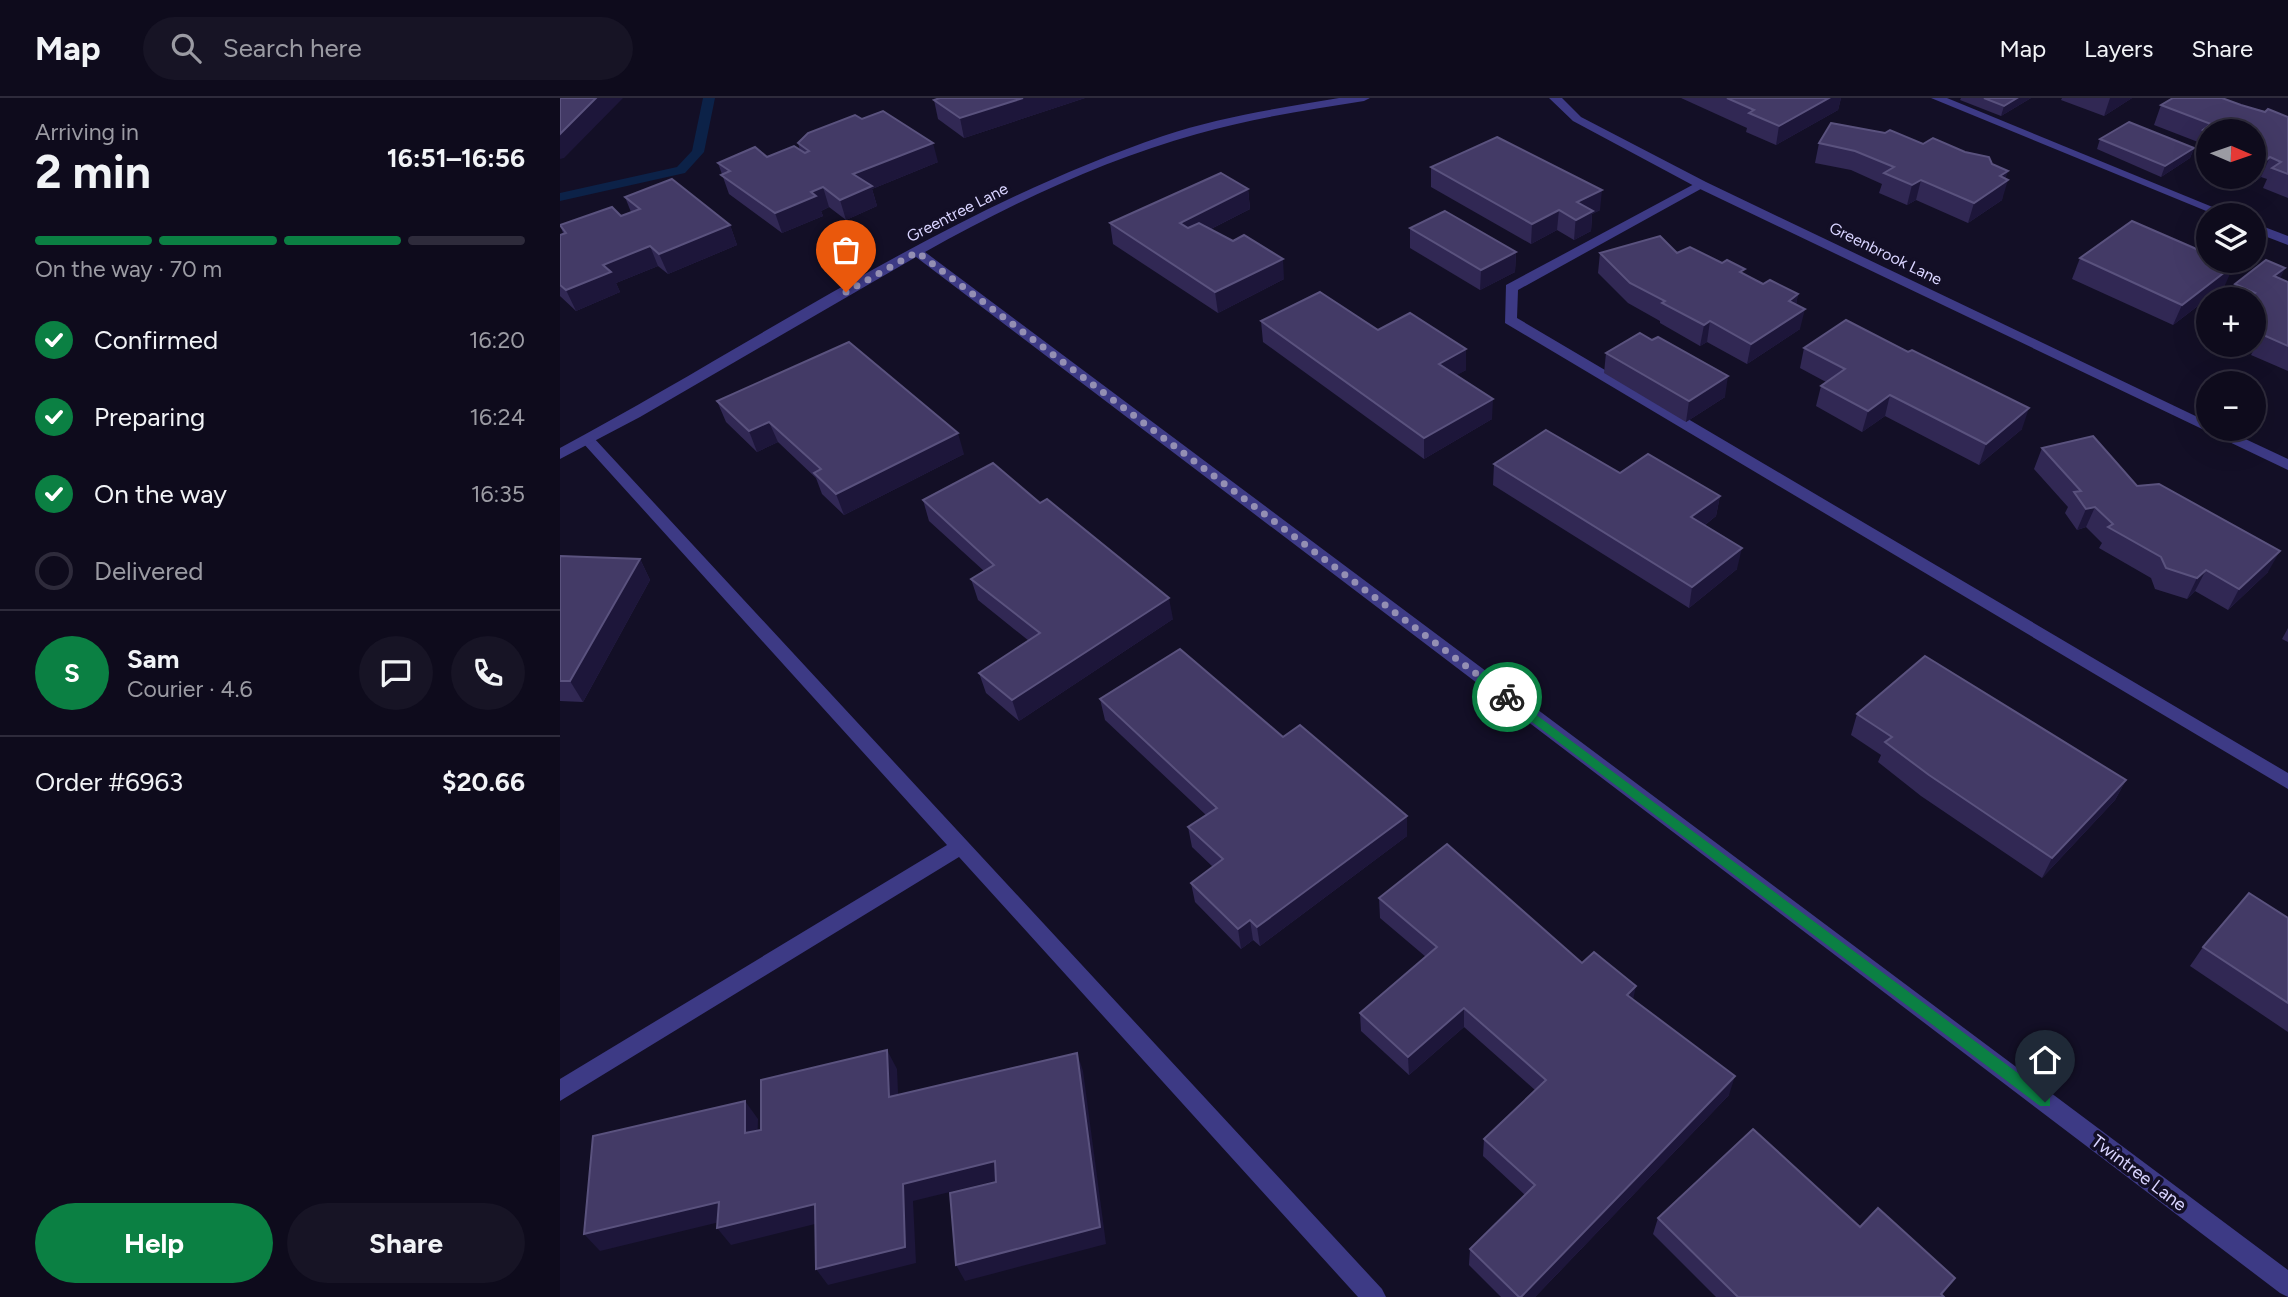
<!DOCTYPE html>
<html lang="en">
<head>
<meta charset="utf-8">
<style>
	:root { --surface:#0e0b1c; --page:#171425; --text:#f1f3f6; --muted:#9b9ba3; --line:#2e2b3b; --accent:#0b8043 }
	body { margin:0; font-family:Figtree,sans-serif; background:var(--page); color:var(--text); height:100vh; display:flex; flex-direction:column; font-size:26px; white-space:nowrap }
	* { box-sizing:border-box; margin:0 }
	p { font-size:23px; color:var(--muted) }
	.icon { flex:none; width:38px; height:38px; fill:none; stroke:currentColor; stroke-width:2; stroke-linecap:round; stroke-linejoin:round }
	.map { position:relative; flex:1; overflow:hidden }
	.details { display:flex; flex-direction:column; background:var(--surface); width:560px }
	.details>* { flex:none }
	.needle { width:46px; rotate:92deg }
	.fabs { position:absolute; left:1636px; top:21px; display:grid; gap:14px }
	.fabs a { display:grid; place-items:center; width:70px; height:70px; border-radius:50%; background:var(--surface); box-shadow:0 7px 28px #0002,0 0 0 2px var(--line); font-size:35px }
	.pin { position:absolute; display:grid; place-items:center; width:60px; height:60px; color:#fff; margin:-72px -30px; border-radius:50% 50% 50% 0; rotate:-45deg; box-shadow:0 0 7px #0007 }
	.pin .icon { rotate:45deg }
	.courier { position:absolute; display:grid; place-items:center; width:70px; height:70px; margin:-35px; border:5px solid #0b8043; border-radius:50%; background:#fff; color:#222; box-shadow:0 2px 9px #0007 }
	.summary em { font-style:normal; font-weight:700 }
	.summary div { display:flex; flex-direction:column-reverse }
	.summary { display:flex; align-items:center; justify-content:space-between; height:119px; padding:0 35px }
	h1 { font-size:46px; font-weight:700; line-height:52px }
	.bar { display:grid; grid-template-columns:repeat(4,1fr); gap:10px 7px; align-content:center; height:84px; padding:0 35px }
	.bar i { height:9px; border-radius:5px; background:var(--line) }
	.bar .current { background:var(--accent) }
	.bar p { grid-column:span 4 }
	.line { display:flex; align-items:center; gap:18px; padding:0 35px; border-top:2px solid var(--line) }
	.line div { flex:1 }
	.round { display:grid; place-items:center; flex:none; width:74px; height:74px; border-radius:37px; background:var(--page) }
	ol { padding:0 35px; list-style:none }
	li { display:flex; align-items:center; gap:21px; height:77px }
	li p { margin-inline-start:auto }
	li .icon { padding:7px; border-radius:50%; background:var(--accent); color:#fff; stroke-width:4 }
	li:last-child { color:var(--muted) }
	li i { width:38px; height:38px; border:4px solid var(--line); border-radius:50% }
	.action { display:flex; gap:14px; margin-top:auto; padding:14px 35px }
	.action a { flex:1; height:80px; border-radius:42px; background:var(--accent); color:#fff; font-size:28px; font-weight:700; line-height:80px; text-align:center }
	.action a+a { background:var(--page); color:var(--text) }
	header { display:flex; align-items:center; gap:42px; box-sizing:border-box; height:98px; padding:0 35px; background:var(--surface); border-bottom:2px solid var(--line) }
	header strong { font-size:33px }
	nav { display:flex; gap:38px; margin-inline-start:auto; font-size:24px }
	.search { width:490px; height:63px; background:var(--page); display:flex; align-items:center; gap:18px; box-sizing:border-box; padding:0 24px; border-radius:38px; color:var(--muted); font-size:26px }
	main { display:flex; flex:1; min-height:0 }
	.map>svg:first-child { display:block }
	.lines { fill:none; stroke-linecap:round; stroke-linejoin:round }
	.stream { fill:#0c2248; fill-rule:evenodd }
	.service { fill:#3d3a85; fill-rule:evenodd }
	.minor { fill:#3d3a85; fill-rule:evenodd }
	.wall { fill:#312854 }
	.shaded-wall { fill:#1d163a }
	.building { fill:#433a66; stroke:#5a527e; stroke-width:2 }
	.route { fill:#0b8043 }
	.done { stroke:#948fb3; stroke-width:7; stroke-dasharray:0 12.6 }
	.labels { text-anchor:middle; stroke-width:7; stroke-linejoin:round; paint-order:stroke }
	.far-street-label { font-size:16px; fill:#d9d4ff; stroke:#130f26 }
	.street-label { font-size:18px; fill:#d9d4ff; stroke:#130f26 }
</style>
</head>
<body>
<header>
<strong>Map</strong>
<div class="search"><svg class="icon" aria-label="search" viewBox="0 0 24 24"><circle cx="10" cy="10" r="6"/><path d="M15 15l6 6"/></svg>Search here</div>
<nav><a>Map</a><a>Layers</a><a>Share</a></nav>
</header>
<main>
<section class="details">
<div class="summary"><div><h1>2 min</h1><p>Arriving in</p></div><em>16:51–16:56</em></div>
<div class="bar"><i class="current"></i><i class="current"></i><i class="current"></i><i></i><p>On the way · 70 m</p></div>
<ol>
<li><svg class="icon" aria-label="check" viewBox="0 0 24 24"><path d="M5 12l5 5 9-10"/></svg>Confirmed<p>16:20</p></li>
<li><svg class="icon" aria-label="check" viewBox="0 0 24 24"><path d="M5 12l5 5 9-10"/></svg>Preparing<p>16:24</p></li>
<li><svg class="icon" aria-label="check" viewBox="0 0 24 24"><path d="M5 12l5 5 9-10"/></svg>On the way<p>16:35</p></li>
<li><i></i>Delivered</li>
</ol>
<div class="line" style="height:126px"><b class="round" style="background:var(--accent);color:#fff">S</b><div><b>Sam</b><p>Courier · 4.6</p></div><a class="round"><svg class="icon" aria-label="chat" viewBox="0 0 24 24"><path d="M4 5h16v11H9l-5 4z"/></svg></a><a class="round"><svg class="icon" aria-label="phone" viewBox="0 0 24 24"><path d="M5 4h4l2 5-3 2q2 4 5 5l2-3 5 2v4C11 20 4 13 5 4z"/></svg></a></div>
<div class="line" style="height:91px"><div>Order #6963</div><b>$20.66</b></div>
<div class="action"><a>Help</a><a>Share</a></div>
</section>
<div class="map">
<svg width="1728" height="1199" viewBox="0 0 1728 1199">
	<rect width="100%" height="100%" fill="#130f26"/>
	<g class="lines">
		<path class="stream" d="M 143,0 L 155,0 L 144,54 L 125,75 L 0,103 L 0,95 L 117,69 L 132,53 Z"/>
		<g class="service">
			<path d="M 1371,0 L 1387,0 L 1672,117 L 1656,117 Z"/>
			<path d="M 1138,84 L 1148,87 L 958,192 L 957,220 L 1728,675 L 1728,691 L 945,225 L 946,187 Z"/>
			<path d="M 1694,125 L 1728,138 L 1728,147 L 1694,134 Z"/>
			<path d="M 28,337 L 33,339 L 822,1191 L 826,1199 L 798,1199 L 399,759 L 0,1003 L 0,981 L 387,747 L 23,345 L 21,342 Z"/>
		</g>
		<g class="minor">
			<path d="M 779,0 L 810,0 L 804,3 C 748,12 692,20 637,36 C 543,62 451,106 365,154 L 1728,1172 L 1728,1199 L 1720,1195 L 356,159 L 80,319 L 0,361 L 0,350 C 199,243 388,111 603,38 C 660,19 720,10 779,0 Z"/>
			<path d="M 989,0 L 1002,0 L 1021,19 L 1146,84 L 1648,324 L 1648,331 L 1664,331 L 1728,361 L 1728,372 L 1138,90 L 1013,23 Z"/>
		</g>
	</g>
	<g class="wall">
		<path d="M 525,0 L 404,40 L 378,21 L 374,2 Z"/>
		<path d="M 1121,0 L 1281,0 L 1278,12 L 1216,47 L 1186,34 L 1187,30 Z"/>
		<path d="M 1401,0 L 1471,0 L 1441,18 L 1400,2 Z"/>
		<path d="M 1502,0 L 1572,0 L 1544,18 L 1501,2 Z"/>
		<path d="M 1601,7 L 1681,7 L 1728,19 L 1728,100 L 1703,90 L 1707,81 L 1701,79 L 1695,84 L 1682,79 L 1694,79 L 1694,33 L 1648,33 L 1648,57 L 1635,52 L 1638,44 L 1594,27 Z"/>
		<path d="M 1540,41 L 1634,50 L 1630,60 L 1601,79 L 1537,51 Z"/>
		<path d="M 238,45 L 378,64 L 312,91 L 317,108 L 286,122 L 269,109 L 261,113 L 263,118 L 222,135 L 169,96 L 158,65 L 207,59 L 240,52 Z"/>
		<path d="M 1259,45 L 1363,46 L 1432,66 L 1445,81 L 1442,102 L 1408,125 L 1356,102 L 1347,107 L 1319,95 L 1322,86 L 1291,72 L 1255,65 Z"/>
		<path d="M 871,69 L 1040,112 L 1032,116 L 1031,133 L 1014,142 L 997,132 L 971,146 L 871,89 Z"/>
		<path d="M 688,91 L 690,111 L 651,131 L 724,181 L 658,215 L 553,146 L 550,125 Z"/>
		<path d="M 65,99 L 170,127 L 177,147 L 108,176 L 98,168 L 56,185 L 60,194 L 16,213 L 0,198 L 0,137 L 3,135 L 0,127 L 61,118 L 71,114 Z"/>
		<path d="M 850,130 L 956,154 L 955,174 L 920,192 L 850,150 Z"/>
		<path d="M 1040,155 L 1117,155 L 1184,176 L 1203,186 L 1238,196 L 1236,206 L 1240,231 L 1187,266 L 1147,244 L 1140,248 L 1100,225 L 1100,223 L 1068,205 L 1038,175 Z"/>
		<path d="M 1520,160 L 1665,187 L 1613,227 L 1512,181 Z"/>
		<path d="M 1720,181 L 1728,184 L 1728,273 L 1691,257 L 1693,253 L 1680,247 L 1694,247 L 1694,201 L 1668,201 L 1675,186 Z"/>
		<path d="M 701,223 L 818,232 L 906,251 L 906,272 L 896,277 L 932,321 L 864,361 L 703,244 Z"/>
		<path d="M 1244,250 L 1462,331 L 1419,367 L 1325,318 L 1302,334 L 1256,308 L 1261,288 L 1266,284 L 1240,270 Z"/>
		<path d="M 1046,255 L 1165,299 L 1126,324 L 1044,275 Z"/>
		<path d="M 157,303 L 404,356 L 284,417 L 262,396 L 256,380 L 218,344 L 197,354 L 166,324 Z"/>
		<path d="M 1482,350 L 1577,388 L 1708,474 L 1668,512 L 1635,493 L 1627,501 L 1595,491 L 1591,480 L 1539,450 L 1542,445 L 1526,429 L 1517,432 L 1505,415 L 1508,409 L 1474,371 Z"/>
		<path d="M 934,366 L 1060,375 L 1160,398 L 1156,418 L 1145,427 L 1177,471 L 1129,510 L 933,387 Z"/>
		<path d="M 363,402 L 613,521 L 459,623 L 426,595 L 419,575 L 469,543 L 418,502 L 411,481 L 424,473 L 369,423 Z"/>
		<path d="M 0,458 L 80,461 L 90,482 L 23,604 L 0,603 Z"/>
		<path d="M 1728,530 L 1728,544 L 1722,541 Z"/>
		<path d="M 540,601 L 723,639 L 847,718 L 847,738 L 700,848 L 693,842 L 681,851 L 635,804 L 631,785 L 653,769 L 632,749 L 628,729 L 646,717 L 545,622 Z"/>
		<path d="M 1297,616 L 1566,682 L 1555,702 L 1482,780 L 1361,698 L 1318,664 L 1321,657 L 1291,637 Z"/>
		<path d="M 819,800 L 1022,865 L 1073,901 L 1169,997 L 975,1199 L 941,1199 L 909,1167 L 910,1151 L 965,1097 L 923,1058 L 924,1041 L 975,992 L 904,929 L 849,977 L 801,933 L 800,915 L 866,859 L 820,820 Z"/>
		<path d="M 1728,820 L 1728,934 L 1630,868 L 1643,849 Z"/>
		<path d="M 1098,1120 L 1300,1129 L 1384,1199 L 1156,1199 L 1093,1136 Z"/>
	</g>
	<g class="shaded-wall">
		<path d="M 36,0 L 63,0 L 4,60 L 0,61 L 0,36 Z"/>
		<path d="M 463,0 L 525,0 L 404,40 L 400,20 Z"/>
		<path d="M 1269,0 L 1281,0 L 1278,12 L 1216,47 L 1219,28 Z"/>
		<path d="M 1457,0 L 1471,0 L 1441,18 L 1444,8 Z"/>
		<path d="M 1550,0 L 1572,0 L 1544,18 Z"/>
		<path d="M 373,45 L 378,64 L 312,91 L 317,108 L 286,122 L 280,102 L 293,76 Z"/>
		<path d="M 1634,50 L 1630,60 L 1601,79 L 1605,68 Z"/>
		<path d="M 1710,59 L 1701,79 L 1695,84 L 1704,64 Z"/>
		<path d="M 1448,73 L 1444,85 L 1448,82 L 1442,102 L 1408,125 L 1414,105 L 1440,78 Z"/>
		<path d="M 1361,82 L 1356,102 L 1347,107 L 1352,87 Z"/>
		<path d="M 263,89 L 269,109 L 261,113 L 263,118 L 222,135 L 215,115 L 251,94 Z"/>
		<path d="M 688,91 L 690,111 L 623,145 L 620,125 Z"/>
		<path d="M 1042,92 L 1040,112 L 1032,116 L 1031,133 L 1014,142 L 1017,104 Z"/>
		<path d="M 999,112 L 997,132 L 971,146 L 972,126 Z"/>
		<path d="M 170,127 L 177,147 L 108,176 L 99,156 Z"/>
		<path d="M 90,148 L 98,168 L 56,185 L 60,194 L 16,213 L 6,192 L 43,167 Z"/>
		<path d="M 956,154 L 955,174 L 920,192 L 921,172 Z"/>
		<path d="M 723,161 L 724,181 L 658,215 L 655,194 Z"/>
		<path d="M 1674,167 L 1665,187 L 1613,227 L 1622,207 Z"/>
		<path d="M 1725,170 L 1716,190 L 1714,178 Z"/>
		<path d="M 1238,196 L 1234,217 L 1229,203 Z"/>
		<path d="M 1245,211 L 1240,231 L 1187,266 L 1191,246 Z"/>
		<path d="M 1150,223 L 1147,244 L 1140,248 L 1144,227 Z"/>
		<path d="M 906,251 L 906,272 L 879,287 L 879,266 Z"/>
		<path d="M 1168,278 L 1165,299 L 1126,324 L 1129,303 Z"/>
		<path d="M 1330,297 L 1325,318 L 1302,334 L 1308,313 Z"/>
		<path d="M 933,301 L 932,321 L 864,361 L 864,340 Z"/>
		<path d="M 1469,310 L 1462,331 L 1419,367 L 1426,346 Z"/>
		<path d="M 209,324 L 218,344 L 197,354 L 189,333 Z"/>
		<path d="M 398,335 L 404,356 L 284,417 L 276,396 Z"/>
		<path d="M 1160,398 L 1156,418 L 1128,440 L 1131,419 Z"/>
		<path d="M 1535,409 L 1526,429 L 1517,432 L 1526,411 Z"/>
		<path d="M 1182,450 L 1177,471 L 1129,510 L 1132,489 Z"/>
		<path d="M 1720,453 L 1708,474 L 1668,512 L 1679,491 Z"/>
		<path d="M 80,461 L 90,482 L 23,604 L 10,583 Z"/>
		<path d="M 1646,472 L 1635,493 L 1627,501 L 1637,480 Z"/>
		<path d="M 609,500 L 613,521 L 459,623 L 452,602 Z"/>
		<path d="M 1566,682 L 1555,702 L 1482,780 L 1492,760 Z"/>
		<path d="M 847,718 L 847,738 L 700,848 L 697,829 Z"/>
		<path d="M 690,822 L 693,842 L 681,851 L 678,831 Z"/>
		<path d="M 1076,888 L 1072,907 L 1067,897 Z"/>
		<path d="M 904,910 L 904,929 L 849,977 L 848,959 Z"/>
		<path d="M 327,952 L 337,971 L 339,1017 L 329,999 Z"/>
		<path d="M 517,955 L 523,973 L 546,1146 L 405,1183 L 396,1167 Z"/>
		<path d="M 1175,978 L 1169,997 L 975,1199 L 961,1199 Z"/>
		<path d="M 185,1003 L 198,1021 L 197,1053 L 185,1035 Z"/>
		<path d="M 435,1063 L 443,1081 L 353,1103 L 356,1165 L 268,1187 L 256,1171 L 343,1086 Z"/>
		<path d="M 159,1104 L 172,1121 L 40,1153 L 24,1136 Z"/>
		<path d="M 255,1106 L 267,1123 L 171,1147 L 157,1130 Z"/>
		<path d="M 1395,1180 L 1384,1195 L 1381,1199 L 1378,1199 Z"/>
	</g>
	<g class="building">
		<path d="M 0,0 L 36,0 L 0,36 Z"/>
		<path d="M 380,0 L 463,0 L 400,20 L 374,2 Z"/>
		<path d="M 1167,0 L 1269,0 L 1219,28 L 1189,15 L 1194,12 Z"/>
		<path d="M 1424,0 L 1457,0 L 1444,8 Z"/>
		<path d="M 1613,0 L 1662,0 L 1681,7 L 1705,14 L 1708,11 L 1728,19 L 1728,76 L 1712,70 L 1721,64 L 1710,59 L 1704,64 L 1694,60 L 1694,33 L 1648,33 L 1648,34 L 1643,32 L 1651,26 L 1601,7 Z"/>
		<path d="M 323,13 L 373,45 L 293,76 L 312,88 L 280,102 L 263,89 L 251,94 L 256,98 L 215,115 L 161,77 L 170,73 L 158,65 L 195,49 L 207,59 L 234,48 L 245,55 L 249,53 L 238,45 L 248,35 L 295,17 L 302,21 Z"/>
		<path d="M 1569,24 L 1634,50 L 1605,68 L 1540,41 Z"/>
		<path d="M 1271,25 L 1325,35 L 1330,32 L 1363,46 L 1373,40 L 1405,54 L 1429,59 L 1432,66 L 1448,73 L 1440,78 L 1448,82 L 1414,105 L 1361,82 L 1352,87 L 1324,75 L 1334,69 L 1295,53 L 1259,45 Z"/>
		<path d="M 937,39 L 1042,92 L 1017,104 L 1033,113 L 1016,122 L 999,112 L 972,126 L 871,69 Z"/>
		<path d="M 661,75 L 688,91 L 620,125 L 628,130 L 639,125 L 673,143 L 684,137 L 723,161 L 655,194 L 550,125 Z"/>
		<path d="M 112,81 L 170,127 L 99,156 L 90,148 L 43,167 L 51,174 L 6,192 L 0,187 L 0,137 L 6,135 L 0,127 L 52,109 L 61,118 L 80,111 L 65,99 Z"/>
		<path d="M 885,113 L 956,154 L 921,172 L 850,130 Z"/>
		<path d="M 1572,123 L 1648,156 L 1648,163 L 1665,163 L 1674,167 L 1622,207 L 1520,160 Z"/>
		<path d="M 1100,138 L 1117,155 L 1130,149 L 1162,165 L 1167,162 L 1185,171 L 1180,174 L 1203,186 L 1210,182 L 1238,196 L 1229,203 L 1245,211 L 1191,246 L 1150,223 L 1144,227 L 1102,205 L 1105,203 L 1070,185 L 1040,155 Z"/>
		<path d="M 1706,162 L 1725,170 L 1714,178 L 1728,184 L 1728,248 L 1701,236 L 1705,233 L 1694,228 L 1694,201 L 1686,201 L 1695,195 L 1675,186 Z"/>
		<path d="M 760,194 L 818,232 L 850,215 L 906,251 L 879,266 L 933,301 L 864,340 L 701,223 Z"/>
		<path d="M 1286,222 L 1348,254 L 1352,252 L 1469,310 L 1426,346 L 1330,297 L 1308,313 L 1261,288 L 1285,271 L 1244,250 Z"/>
		<path d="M 1080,235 L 1092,242 L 1098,239 L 1168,278 L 1129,303 L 1046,255 Z"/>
		<path d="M 289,244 L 398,335 L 276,396 L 254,375 L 261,371 L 209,324 L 189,333 L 157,303 Z"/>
		<path d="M 986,332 L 1060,375 L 1088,356 L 1160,398 L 1131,419 L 1182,450 L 1132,489 L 934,366 Z"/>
		<path d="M 1533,338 L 1577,388 L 1599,386 L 1720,453 L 1679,491 L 1646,472 L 1637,480 L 1606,470 L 1601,459 L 1548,429 L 1553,426 L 1535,409 L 1526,411 L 1514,394 L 1521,393 L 1482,350 Z"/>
		<path d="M 433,365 L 480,405 L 487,401 L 609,500 L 452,602 L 419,575 L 480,535 L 411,481 L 434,467 L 363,402 Z"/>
		<path d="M 0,458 L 80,461 L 10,583 L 0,583 Z"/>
		<path d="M 620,551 L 723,639 L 740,627 L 847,718 L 697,829 L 690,822 L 678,831 L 631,785 L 663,761 L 628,729 L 657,710 L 540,601 Z"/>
		<path d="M 1365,558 L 1566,682 L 1492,760 L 1369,677 L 1325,644 L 1332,639 L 1297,616 Z"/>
		<path d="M 887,746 L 1022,865 L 1034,854 L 1076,888 L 1067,897 L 1175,978 L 961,1199 L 959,1199 L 910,1151 L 975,1087 L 924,1041 L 986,982 L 904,910 L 848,959 L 800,915 L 877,849 L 819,800 Z"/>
		<path d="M 1689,795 L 1728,820 L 1728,905 L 1643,849 Z"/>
		<path d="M 327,952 L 329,999 L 517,955 L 540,1129 L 396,1167 L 390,1095 L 436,1084 L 435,1063 L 343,1086 L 345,1149 L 256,1171 L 255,1106 L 157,1130 L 159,1104 L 24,1136 L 33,1038 L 185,1003 L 185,1035 L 201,1032 L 201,982 Z"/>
		<path d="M 1193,1031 L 1300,1129 L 1318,1110 L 1395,1180 L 1381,1196 L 1384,1199 L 1178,1199 L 1098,1120 Z"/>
	</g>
	<path class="route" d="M 947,595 L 1490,999 L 1490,1008 L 1480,1008 L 943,602 L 941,599 Z"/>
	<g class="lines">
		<path class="done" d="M 286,194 L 357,154 L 947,599"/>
	</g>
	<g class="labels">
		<g class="far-street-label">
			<text transform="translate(397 114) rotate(-27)" y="6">Greentree Lane</text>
			<text transform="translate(1326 155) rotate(26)" y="6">Greenbrook Lane</text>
		</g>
		<g class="street-label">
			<text transform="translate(1579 1075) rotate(37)" y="6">Twintree Lane</text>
		</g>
	</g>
</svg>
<div class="fabs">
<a><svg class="needle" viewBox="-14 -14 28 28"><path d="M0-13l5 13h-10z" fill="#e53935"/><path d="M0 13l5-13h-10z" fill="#9b9ba3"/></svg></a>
<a><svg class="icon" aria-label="layers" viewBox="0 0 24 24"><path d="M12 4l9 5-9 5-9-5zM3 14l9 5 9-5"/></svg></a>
<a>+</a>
<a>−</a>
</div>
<div class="pin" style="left:286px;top:194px;background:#ea580c"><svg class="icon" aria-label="bag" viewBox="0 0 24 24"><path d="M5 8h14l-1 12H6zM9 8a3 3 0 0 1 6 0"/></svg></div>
<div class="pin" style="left:1485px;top:1004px;background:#1f2937"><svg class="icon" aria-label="home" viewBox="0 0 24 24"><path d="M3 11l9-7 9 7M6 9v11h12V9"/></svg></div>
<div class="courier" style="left:947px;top:599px"><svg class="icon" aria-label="bike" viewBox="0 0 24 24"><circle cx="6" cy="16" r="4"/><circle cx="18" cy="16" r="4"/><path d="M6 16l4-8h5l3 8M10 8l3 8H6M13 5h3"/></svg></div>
</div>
</main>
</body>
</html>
